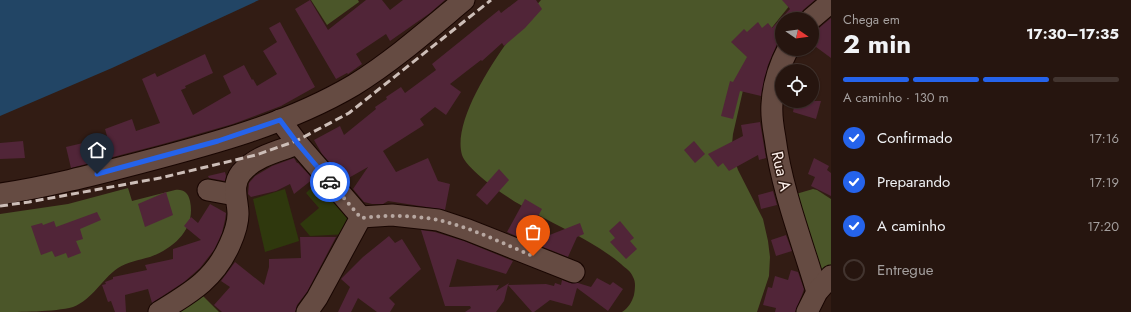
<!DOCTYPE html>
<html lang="pt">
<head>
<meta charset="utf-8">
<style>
	:root { --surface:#26150f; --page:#32221d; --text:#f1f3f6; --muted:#a49f9e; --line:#42342f; --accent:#2563eb }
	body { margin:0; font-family:Jost,sans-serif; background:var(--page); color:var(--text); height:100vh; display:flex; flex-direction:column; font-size:15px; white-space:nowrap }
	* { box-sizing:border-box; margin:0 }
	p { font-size:13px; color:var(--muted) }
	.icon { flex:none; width:22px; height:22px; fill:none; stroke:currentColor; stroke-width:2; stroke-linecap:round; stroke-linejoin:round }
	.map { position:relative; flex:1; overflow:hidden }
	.panel { display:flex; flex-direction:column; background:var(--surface); width:300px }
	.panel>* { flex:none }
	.needle { width:26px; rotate:103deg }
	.tools { position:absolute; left:775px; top:12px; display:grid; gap:8px }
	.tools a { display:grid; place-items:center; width:44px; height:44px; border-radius:50%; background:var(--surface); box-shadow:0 1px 3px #0004,0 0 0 1px var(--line); font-size:20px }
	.pin { position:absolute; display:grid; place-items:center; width:34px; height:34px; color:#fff; margin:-41px -17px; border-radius:50% 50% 50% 0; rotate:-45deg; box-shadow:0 0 4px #0007 }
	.pin .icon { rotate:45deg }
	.courier { position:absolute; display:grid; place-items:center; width:40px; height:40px; margin:-20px; border:3px solid #2563eb; border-radius:50%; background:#fff; color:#222; box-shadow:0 1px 5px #0007 }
	.summary em { font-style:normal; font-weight:700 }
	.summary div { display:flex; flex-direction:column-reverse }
	.summary { display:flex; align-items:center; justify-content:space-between; height:68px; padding:0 12px }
	h1 { font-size:26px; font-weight:700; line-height:30px }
	.bar { display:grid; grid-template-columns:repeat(4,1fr); gap:6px 4px; align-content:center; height:48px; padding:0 12px }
	.bar i { height:5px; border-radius:3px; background:var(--line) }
	.bar .selected { background:var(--accent) }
	.bar p { grid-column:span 4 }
	ol { padding:0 12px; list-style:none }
	li { display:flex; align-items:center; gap:12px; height:44px }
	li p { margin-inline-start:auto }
	li .icon { padding:4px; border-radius:50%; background:var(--accent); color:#fff; stroke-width:4 }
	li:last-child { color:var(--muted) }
	li i { width:22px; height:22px; border:2px solid var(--line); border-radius:50% }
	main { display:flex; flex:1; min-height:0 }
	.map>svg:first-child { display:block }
	.green { fill:#2f380d }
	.forest { fill:#4b5629 }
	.water { fill:#224565 }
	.building { fill:#512538 }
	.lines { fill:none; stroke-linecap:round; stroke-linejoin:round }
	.minor-casing { stroke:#190602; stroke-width:23 }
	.minor { stroke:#654b42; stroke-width:21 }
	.rail { stroke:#cdbeb8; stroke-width:3; stroke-dasharray:8 4; stroke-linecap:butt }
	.done { stroke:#b7a7a1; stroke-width:4; stroke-dasharray:0 7.2 }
	.route { stroke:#2563eb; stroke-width:5 }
	.labels { text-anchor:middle; stroke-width:3; stroke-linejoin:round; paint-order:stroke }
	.street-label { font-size:16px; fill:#fff2ed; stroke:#321c14 }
</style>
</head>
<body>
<main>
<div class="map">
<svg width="831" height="312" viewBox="0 0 831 312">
	<rect width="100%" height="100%" fill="#321c14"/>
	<g class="green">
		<path d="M 318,181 L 350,220 L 349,234 L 310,236 L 300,224 L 319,208 L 306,193 Z"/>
		<path d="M 285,189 L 299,241 L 265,252 L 253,199 Z"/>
	</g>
	<g class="forest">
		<path d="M 311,0 L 358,0 L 359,2 L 327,25 Z"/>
		<path d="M 541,0 L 794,0 L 766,35 L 744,86 L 733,134 L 732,144 L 735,161 L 738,170 L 763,219 L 768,241 L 770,257 L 769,276 L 757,312 L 622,312 C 628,308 632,302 634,295 C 635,289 636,282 633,277 C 631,271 625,268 621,264 C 590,238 553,225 519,204 C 505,196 467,170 462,155 C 450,114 514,29 541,0 Z"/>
		<path d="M 128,188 L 132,201 L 175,190 C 183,189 188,192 190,201 C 196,229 174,248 150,257 C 139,260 127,262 118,268 C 101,280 93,299 73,307 C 54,312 20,312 0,312 L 0,214 L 68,204 Z"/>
		<path d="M 813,189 L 817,190 L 831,199 L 831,273 L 825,274 L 820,270 L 796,194 Z"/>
		<path d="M 203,296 L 219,312 L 175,312 Z"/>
	</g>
	<path class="water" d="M 0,0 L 259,0 L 112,68 L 0,116 Z"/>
	<g class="building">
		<path d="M 310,0 L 328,30 L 366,0 L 382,0 L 390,10 L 403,0 L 445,0 L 430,13 L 390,41 L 386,34 L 356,54 L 362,64 L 348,74 L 347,73 L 336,79 L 295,9 Z"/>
		<path d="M 518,0 L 536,0 L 542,9 L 525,28 L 504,46 L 502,43 L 482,61 L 481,60 L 450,84 L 461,92 L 446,115 L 435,107 L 420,119 L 424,125 L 383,151 L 396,172 L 428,158 L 438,181 L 450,184 L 445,210 L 388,201 L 383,204 L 372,204 L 364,202 L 353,189 L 368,167 L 345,180 L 322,154 L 314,140 L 340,126 L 344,135 L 376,109 L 375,107 L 387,99 L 386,97 L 401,87 L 405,93 L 436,70 L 432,64 L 499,10 L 501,13 Z"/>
		<path d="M 782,0 L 815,0 L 803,10 L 800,15 L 799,19 L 782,19 L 782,39 L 777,44 L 768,65 L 761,96 L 740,91 L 733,119 L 721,116 L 730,81 L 733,82 L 747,57 L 731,42 L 744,29 L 747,32 L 758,22 L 762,28 L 768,23 L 772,28 L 790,9 Z"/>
		<path d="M 831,18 L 831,58 L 812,44 L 812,31 L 819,28 Z"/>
		<path d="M 280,22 L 315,87 L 281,106 L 233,124 L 163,144 L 71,168 L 66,147 L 100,139 L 100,138 L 107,136 L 105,129 L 132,119 L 136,131 L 160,123 L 142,79 L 155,73 L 157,77 L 205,54 L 213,73 L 185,86 L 186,88 L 181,90 L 193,115 L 231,93 L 223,76 L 244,65 L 252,80 L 253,79 L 257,86 L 277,74 L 263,51 L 277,42 L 269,28 Z"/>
		<path d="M 795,101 L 821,101 L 816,119 L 793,112 Z"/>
		<path d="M 760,122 L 766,158 L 759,160 L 758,155 L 729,171 L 723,163 L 718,167 L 708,154 L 743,136 L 741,125 Z"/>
		<path d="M 23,141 L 25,158 L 0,159 L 0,143 Z"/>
		<path d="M 694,141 L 705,154 L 695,163 L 684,150 Z"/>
		<path d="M 294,158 L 297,163 L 298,163 L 313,179 L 294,194 L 290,184 L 276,191 L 251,197 L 248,194 L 249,183 L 255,176 L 272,166 Z"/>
		<path d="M 814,158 L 829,166 L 827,170 L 831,173 L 831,196 L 811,186 L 815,177 L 808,174 Z"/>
		<path d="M 499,169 L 509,180 L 487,205 L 476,195 Z"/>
		<path d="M 225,172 L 226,176 L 225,181 L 209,178 L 208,176 Z"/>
		<path d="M 773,191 L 777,205 L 761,209 L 758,195 Z"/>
		<path d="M 166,192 L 173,215 L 145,227 L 138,204 Z"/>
		<path d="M 525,199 L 542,209 L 525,240 L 507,232 Z"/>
		<path d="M 210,204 L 226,213 L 225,220 L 222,233 L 214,250 L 200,268 L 184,282 L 152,303 L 148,289 L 125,295 L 126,312 L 115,312 L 111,301 L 108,302 L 102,285 L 106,284 L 105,282 L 113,279 L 113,277 L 147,270 L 145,265 L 173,259 L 173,249 L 201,240 L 184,226 L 191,217 L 198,223 Z"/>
		<path d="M 97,212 L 101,220 L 80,229 L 83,239 L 76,241 L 81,253 L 68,258 L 66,253 L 55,257 L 52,251 L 41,255 L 31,226 L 42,223 L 43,225 L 54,221 L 56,227 Z"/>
		<path d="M 620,221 L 634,238 L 630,241 L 637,249 L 626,259 L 610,242 L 615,238 L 609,231 Z"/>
		<path d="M 580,223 L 584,234 L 577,237 L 568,257 L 543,247 L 547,236 Z"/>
		<path d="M 421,230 L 435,232 L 464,241 L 513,261 L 506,274 L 457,259 L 449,287 L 499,285 L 496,291 L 509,283 L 508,285 L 546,284 L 554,286 L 555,283 L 561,285 L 562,280 L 570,283 L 578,283 L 591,287 L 597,278 L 610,285 L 613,282 L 623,289 L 608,311 L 577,288 L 572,306 L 550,300 L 534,312 L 532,312 L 508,285 L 504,301 L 496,312 L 465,312 L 471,308 L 470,306 L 445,306 Z"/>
		<path d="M 786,235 L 792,251 L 776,256 L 771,240 Z"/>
		<path d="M 389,236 L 395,243 L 402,239 L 421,269 L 389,298 L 395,304 L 390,312 L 377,312 L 358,298 L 351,312 L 338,312 L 350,287 L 341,279 L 363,257 Z"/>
		<path d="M 300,237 L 336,237 L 307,292 L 297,305 L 295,312 L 222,312 L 214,305 L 230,287 L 221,281 L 235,262 L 264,285 L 269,267 L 269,259 L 301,258 Z"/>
		<path d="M 791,270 L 798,272 L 804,289 L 802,295 L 795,312 L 775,312 L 776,308 L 763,305 L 768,287 L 772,288 L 775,276 L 788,280 Z"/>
	</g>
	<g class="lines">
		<defs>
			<g id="minor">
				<path d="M 811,19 L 831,2"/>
				<path d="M 788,49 C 779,66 773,85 772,104 C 771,116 773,127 775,138 C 782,191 802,241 817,292"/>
				<path d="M 280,120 L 298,144 L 361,217 L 392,215 L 438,220 L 468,230 L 574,272"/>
				<path d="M 208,190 L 235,195"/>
				<path d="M 0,194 C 47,187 93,175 139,163 C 212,144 288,124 354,85 C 393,61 428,30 464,0"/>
				<path d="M 159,312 C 190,293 215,279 230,244 C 234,235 238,225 238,214 C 238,200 231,186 241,173 C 255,156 279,151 298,144"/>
				<path d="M 307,312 L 317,298 L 361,217"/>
				<path d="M 807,312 L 817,292 L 831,276"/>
			</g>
		</defs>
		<use href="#minor" class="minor-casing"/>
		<use href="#minor" class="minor"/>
		<path class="rail" d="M 0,206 L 29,202 L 160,178 L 256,155 L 296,141 L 349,113 L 491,0"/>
	</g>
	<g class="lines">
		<path class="done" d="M 330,182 L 361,218 C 387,215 413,215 438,220 C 470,227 502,243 533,256"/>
		<path class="route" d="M 97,174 L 218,141 L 280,120 L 298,144 L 330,182"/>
	</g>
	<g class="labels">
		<g class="street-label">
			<text transform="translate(782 171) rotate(77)" y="6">Rua A</text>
		</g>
	</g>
</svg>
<div class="tools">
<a><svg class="needle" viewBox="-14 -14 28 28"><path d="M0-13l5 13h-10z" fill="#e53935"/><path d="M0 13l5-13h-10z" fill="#a49f9e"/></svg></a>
<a><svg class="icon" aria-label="locate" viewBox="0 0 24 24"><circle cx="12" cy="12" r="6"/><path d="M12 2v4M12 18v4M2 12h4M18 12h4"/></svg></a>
</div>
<div class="pin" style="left:533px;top:256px;background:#ea580c"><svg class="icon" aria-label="bag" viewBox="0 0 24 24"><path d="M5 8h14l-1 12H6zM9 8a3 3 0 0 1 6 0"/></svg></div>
<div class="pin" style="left:97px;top:174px;background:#1f2937"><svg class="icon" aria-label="home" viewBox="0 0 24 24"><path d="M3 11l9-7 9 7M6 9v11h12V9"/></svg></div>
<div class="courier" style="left:330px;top:182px"><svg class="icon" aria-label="car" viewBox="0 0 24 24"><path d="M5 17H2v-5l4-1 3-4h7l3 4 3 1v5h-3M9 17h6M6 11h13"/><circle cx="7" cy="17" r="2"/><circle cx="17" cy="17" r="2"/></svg></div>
</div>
<section class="panel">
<div class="summary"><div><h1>2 min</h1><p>Chega em</p></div><em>17:30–17:35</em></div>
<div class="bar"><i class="selected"></i><i class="selected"></i><i class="selected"></i><i></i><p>A caminho · 130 m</p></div>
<ol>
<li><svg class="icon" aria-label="check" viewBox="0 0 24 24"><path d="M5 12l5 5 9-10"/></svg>Confirmado<p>17:16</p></li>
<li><svg class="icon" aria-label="check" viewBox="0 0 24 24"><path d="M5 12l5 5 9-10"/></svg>Preparando<p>17:19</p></li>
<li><svg class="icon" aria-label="check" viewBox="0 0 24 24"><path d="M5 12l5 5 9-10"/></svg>A caminho<p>17:20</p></li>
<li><i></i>Entregue</li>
</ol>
</section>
</main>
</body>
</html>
